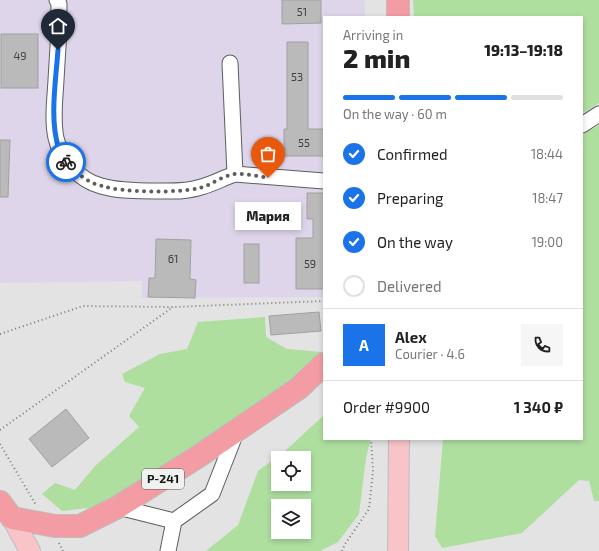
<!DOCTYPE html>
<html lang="en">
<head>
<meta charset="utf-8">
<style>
	:root { --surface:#fff; --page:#f6f6f6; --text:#222; --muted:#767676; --line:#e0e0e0; --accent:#1a73e8 }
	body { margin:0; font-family:"Exo 2",sans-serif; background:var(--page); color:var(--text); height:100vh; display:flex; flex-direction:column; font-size:15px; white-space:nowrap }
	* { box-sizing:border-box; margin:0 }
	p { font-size:13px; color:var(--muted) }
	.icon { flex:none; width:22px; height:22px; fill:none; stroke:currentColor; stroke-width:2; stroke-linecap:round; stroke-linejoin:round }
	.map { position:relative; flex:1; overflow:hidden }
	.side { position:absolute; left:323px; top:16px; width:260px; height:424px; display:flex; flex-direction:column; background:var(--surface); border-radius:0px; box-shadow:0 2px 6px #0003 }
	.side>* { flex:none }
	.tools { position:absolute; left:271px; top:451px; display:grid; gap:8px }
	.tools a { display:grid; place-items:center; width:40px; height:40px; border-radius:0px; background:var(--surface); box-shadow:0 2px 6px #0003; font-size:20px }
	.pin { position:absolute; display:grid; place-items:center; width:34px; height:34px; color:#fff; margin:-41px -17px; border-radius:50% 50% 50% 0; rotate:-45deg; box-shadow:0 0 4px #0007 }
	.pin .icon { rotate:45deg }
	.courier { position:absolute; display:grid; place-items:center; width:40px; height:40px; margin:-20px; border:3px solid #1a73e8; border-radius:50%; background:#fff; color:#222; box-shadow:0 1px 5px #0007 }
	.bubble { position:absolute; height:28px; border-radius:0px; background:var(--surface); box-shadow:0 2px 6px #0003; font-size:13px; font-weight:800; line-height:28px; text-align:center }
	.overview em { font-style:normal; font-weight:800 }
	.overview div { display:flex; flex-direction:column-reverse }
	.overview { display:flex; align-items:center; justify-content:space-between; height:68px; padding:0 20px }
	h1 { font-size:26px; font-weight:800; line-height:30px }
	.bar { display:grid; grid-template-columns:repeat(4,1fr); gap:6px 4px; align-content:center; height:48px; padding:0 20px }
	.bar i { height:5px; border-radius:3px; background:var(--line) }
	.bar .on { background:var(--accent) }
	.bar p { grid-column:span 4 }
	.line { display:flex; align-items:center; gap:10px; padding:0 20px; border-top:1px solid var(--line) }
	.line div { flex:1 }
	.round { display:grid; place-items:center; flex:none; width:42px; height:42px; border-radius:0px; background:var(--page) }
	ol { padding:0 20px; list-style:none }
	li { display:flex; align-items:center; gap:12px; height:44px }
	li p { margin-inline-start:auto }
	li .icon { padding:4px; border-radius:50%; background:var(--accent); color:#fff; stroke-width:4 }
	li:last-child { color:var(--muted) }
	li i { width:22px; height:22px; border:2px solid var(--line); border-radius:50% }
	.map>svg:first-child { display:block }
	.industrial { fill:#ded5ea }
	.green { fill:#aedf9f; fill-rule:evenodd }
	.building { fill:#bbbaba; stroke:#a1a09f }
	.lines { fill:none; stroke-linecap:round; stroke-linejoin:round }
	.minor-casing { stroke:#5d5e5f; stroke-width:17 }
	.major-casing { stroke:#bdbdbd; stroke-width:22 }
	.highway-casing { stroke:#bdbdbd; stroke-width:24 }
	.path { stroke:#7c7c7c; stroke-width:2; stroke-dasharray:1 3; stroke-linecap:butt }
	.minor { stroke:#fff; stroke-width:15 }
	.major { stroke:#f8c4c8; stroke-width:20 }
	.highway { stroke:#f39ca3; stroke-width:22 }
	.done { stroke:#5d5d5d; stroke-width:4; stroke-dasharray:0 7.2 }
	.route { stroke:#1a73e8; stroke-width:5 }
	.labels { text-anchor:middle; stroke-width:4; stroke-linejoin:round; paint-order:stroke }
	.number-label { font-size:11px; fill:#3e3e3e }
	.shield { fill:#f0f1f1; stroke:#575757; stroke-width:1 }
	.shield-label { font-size:12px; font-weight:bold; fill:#151515 }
</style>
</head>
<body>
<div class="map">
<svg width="599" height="551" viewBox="0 0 599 551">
	<rect width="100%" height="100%" fill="#e3e3e4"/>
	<path class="industrial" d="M 0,0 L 364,0 L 365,17 L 324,17 L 324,297 L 142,298 L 142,281 L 0,283 Z"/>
	<g class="green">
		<path d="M 413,0 L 599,0 L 599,103 L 582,114 L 582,17 L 414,17 Z"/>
		<path d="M 599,125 L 599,501 L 594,501 L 589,481 L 579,480 L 522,533 L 442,548 L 435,536 L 443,439 L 582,439 L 582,135 Z"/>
		<path d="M 265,317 L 266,337 L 287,349 L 322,352 L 319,360 L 305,373 L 119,498 L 89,508 L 62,511 L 42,494 L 55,483 L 75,490 L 95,466 L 139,427 L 129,416 L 145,388 L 125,382 L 122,374 L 160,354 L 187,349 L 198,322 Z"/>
		<path d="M 324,415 L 324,439 L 371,439 L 366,458 L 359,514 L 338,542 L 320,551 L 206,551 L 238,525 L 258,471 L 285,451 ZM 278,458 L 304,458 L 304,484 L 278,484 ZM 278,506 L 304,506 L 304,532 L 278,532 Z"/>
	</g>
	<g class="building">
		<path d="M 282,0 L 321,0 L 321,23 L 282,24 Z"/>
		<rect x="1" y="34" width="37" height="54"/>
		<path d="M 287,42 L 308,42 L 308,129 L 324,129 L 324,156 L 284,156 L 284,129 L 287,129 Z"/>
		<path d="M 0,140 L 10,140 L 8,197 L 0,197 Z"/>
		<path d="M 307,193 L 324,193 L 324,289 L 296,289 L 296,238 L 313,238 L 313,219 L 307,219 Z"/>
		<path d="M 156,239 L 191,240 L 190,279 L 196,280 L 195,298 L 148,297 L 149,278 L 155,278 Z"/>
		<rect x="244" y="244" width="15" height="39"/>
		<path d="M 319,312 L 321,331 L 271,335 L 269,316 Z"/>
		<path d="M 66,409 L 89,438 L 52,467 L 29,439 Z"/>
	</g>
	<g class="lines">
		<defs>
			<g id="minor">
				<path d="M 57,0 L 59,4 C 59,30 58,55 56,80 C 55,99 52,119 56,138 C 61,160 79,180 101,186 C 118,191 139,191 156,191 C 171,191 187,192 201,187 C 213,184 223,178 235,174 L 324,181"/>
				<path d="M 230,63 L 235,174"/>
				<path d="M 582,125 L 599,114"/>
				<path d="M 118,507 L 174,521"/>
				<path d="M 168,551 L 174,521 L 212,494 L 237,430"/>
			</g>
			<g id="major">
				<path d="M 12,518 L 30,551"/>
				<path d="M 398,551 L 399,439"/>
			</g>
			<g id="highway">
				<path d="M 398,17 L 398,0"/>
				<path d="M 0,502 L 12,518 L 55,526 L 80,526 L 118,507 L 199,456 L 299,388 L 324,364"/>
			</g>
		</defs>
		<use href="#minor" class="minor-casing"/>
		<use href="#major" class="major-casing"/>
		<use href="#highway" class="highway-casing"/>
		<g class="path">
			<path d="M 0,334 L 83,306 L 174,307 L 324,301"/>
			<path d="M 0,430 L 173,307"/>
			<path d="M 0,444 L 36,505"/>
			<path d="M 59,543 L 63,551"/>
			<path d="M 342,551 L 345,544 L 369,509 L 373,471 L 371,439"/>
		</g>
		<use href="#minor" class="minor"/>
		<use href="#major" class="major"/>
		<use href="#highway" class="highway"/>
	</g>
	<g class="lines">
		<path class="done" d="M 66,162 C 75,172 88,183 102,186 C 124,193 177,193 200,188 C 211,185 222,176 234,174 C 244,173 257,176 268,178"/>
		<path class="route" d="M 58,50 C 56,79 49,121 59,149 C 61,153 64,158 66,162"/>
	</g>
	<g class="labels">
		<g class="number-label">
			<text x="302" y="16">51</text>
			<text x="20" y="60">49</text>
			<text x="297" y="81">53</text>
			<text x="304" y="147">55</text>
			<text x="173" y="263">61</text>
			<text x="310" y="268">59</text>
		</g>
		<rect class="shield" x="142" y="469" width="42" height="20" rx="3"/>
		<g class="shield-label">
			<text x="163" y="483">Р-241</text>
		</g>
	</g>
</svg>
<div class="tools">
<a><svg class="icon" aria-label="locate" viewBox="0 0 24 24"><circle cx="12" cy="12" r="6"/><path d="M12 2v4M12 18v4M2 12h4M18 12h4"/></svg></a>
<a><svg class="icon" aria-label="layers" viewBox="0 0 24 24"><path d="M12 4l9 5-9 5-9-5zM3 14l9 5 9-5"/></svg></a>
</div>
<div class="pin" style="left:268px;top:178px;background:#ea580c"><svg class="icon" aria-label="bag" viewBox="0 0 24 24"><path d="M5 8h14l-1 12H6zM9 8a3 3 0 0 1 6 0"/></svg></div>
<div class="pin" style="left:58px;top:50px;background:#1f2937"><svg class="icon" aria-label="home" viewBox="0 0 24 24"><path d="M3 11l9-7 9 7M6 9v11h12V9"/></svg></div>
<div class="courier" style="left:66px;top:162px"><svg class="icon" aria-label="bike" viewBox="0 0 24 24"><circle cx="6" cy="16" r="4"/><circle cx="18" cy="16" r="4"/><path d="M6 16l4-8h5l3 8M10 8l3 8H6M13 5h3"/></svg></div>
<div class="bubble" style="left:235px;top:202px;width:66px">Мария</div>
<section class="side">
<div class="overview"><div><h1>2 min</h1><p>Arriving in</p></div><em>19:13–19:18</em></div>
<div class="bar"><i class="on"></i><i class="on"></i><i class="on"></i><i></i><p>On the way · 60 m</p></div>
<ol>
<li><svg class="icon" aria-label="check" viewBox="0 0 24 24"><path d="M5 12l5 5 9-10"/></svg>Confirmed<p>18:44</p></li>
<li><svg class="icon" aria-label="check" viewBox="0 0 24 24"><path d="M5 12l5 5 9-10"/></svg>Preparing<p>18:47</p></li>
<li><svg class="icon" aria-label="check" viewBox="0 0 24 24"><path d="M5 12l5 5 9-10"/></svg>On the way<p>19:00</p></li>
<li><i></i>Delivered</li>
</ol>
<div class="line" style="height:72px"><b class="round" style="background:var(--accent);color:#fff">A</b><div><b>Alex</b><p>Courier · 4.6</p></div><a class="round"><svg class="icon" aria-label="phone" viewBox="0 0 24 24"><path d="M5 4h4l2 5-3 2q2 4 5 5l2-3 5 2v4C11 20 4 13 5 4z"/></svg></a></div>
<div class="line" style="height:52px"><div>Order #9900</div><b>1 340 ₽</b></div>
</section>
</div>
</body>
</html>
